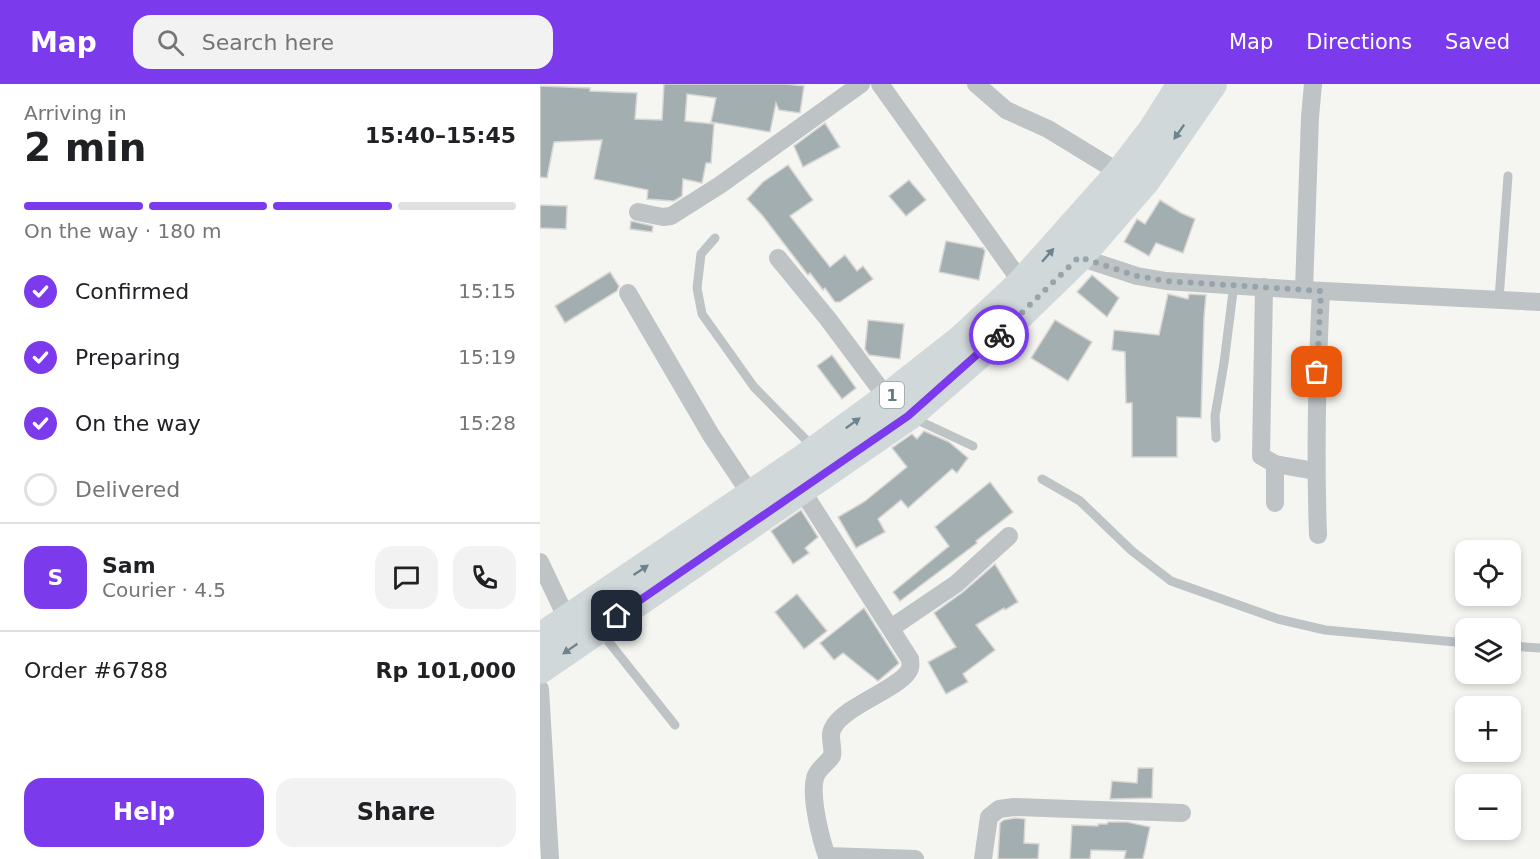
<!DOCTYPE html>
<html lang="en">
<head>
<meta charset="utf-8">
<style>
	:root { --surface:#fff; --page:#f2f2f2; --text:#202124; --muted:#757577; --line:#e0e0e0; --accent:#7c3aed }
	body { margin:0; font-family:"DejaVu Sans",sans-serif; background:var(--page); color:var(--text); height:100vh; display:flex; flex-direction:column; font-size:22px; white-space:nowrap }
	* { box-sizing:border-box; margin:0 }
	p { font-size:20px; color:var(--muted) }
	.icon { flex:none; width:33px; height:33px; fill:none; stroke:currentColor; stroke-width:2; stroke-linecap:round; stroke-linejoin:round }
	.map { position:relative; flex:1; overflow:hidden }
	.side { display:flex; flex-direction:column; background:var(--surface); width:540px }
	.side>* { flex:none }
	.controls { position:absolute; left:915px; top:456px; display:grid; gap:12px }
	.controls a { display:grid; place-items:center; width:66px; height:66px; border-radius:12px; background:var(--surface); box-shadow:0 3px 9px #0003; font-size:30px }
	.pin { position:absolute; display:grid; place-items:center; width:51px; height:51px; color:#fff; margin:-26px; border-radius:12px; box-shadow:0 3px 9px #0006 }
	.courier { position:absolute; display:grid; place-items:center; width:60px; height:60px; margin:-30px; border:4px solid #7c3aed; border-radius:50%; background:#fff; color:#222; box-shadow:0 2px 8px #0007 }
	.headline em { font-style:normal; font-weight:700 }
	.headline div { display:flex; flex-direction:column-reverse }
	.headline { display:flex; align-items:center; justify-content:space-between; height:102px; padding:0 24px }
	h1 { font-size:39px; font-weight:700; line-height:45px }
	.bar { display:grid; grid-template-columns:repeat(4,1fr); gap:9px 6px; align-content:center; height:72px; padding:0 24px }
	.bar i { height:8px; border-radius:4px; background:var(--line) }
	.bar .current { background:var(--accent) }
	.bar p { grid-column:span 4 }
	.line { display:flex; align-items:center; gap:15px; padding:0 24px; border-top:2px solid var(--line) }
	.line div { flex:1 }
	.round { display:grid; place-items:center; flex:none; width:63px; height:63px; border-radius:18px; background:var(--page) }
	ol { padding:0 24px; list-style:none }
	li { display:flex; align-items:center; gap:18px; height:66px }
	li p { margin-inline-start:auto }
	li .icon { padding:6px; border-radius:50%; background:var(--accent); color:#fff; stroke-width:4 }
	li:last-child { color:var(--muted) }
	li i { width:33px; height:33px; border:3px solid var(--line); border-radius:50% }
	.primary-button { display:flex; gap:12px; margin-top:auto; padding:12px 24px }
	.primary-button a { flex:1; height:69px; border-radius:18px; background:var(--accent); color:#fff; font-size:24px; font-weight:700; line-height:69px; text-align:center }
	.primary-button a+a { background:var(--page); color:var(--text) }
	header { display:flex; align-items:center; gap:36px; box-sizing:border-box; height:84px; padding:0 30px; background:var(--accent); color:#fff }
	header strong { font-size:28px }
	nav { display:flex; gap:33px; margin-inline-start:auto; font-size:21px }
	.search { width:420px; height:54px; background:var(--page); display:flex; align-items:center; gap:15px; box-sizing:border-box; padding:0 21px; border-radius:18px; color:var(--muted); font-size:22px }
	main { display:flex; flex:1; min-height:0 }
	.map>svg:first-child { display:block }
	.building { fill:#a3aeb1; stroke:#d7d6d4; stroke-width:1.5 }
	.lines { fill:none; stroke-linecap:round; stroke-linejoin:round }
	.service { stroke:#bec3c6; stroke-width:9 }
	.minor { stroke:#bec3c6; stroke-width:18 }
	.trunk { stroke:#d1d8da; stroke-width:30 }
	.oneway { fill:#6f838c }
	.done { stroke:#97a5aa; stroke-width:6; stroke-dasharray:0 10.8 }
	.route { stroke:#7c3aed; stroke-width:8 }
	.labels { text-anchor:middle; stroke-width:6; stroke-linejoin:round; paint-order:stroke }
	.shield { fill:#fff; stroke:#92a2a8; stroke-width:1.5 }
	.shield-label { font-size:16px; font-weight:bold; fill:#647a83 }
</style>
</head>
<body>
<header>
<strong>Map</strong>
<div class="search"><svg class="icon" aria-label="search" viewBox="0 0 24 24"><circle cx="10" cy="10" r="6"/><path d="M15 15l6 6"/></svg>Search here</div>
<nav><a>Map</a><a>Directions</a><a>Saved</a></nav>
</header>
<main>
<section class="side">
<div class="headline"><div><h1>2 min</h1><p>Arriving in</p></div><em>15:40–15:45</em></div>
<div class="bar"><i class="current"></i><i class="current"></i><i class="current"></i><i></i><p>On the way · 180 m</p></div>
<ol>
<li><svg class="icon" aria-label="check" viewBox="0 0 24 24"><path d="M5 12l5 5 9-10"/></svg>Confirmed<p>15:15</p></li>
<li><svg class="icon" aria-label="check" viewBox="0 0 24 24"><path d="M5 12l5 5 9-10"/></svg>Preparing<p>15:19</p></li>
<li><svg class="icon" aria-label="check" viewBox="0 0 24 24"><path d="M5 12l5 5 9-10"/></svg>On the way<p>15:28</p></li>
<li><i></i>Delivered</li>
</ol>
<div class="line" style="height:108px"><b class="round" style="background:var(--accent);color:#fff">S</b><div><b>Sam</b><p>Courier · 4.5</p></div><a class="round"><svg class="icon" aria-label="chat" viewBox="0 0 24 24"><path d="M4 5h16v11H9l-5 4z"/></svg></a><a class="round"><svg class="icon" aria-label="phone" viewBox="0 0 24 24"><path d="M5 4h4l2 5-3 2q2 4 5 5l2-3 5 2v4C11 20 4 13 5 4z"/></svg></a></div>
<div class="line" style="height:78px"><div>Order #6788</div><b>Rp 101,000</b></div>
<div class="primary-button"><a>Help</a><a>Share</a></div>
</section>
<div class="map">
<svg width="1000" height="775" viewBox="0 0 1000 775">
	<rect width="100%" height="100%" fill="#f5f5f1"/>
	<g class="building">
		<path d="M 124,0 L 245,0 L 264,2 L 260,29 L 239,26 L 236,19 L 230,48 L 171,38 L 176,14 L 147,10 L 145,37 L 174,40 L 171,79 L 166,79 L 162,99 L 143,95 L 142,112 L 134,117 L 107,115 L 108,106 L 54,95 L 62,56 L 14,58 L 7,94 L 0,93 L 0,2 L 50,4 L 50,7 L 97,9 L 95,35 L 122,36 Z"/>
		<path d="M 285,39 L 300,63 L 263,83 L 254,62 Z"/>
		<path d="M 248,81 L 273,116 L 250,132 L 290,183 L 305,171 L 317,187 L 323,182 L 333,195 L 300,218 L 295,218 L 285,204 L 283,206 L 270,189 L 268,191 L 222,131 L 207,115 L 223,98 Z"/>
		<path d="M 369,96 L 386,116 L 366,132 L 349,112 Z"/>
		<path d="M 620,116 L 641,129 L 655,135 L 643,169 L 616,159 L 609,172 L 584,158 L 597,135 L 605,140 Z"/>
		<path d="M 0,121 L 27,122 L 26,145 L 0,144 Z"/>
		<path d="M 91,137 L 113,142 L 112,148 L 90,145 Z"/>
		<path d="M 406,157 L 443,164 L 445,167 L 439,196 L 399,188 Z"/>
		<path d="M 70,188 L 79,202 L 77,207 L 25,239 L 15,222 Z"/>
		<path d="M 552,191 L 579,214 L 567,233 L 537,208 Z"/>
		<path d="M 628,210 L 648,215 L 649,210 L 666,211 L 664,233 L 661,334 L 637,333 L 637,373 L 592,373 L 592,319 L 586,319 L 585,268 L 572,266 L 574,246 L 619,251 Z"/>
		<path d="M 328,236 L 364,240 L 360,275 L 329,271 L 325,265 Z"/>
		<path d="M 515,236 L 552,258 L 528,297 L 491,274 Z"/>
		<path d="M 292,271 L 316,304 L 302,315 L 277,282 Z"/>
		<path d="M 384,347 L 409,358 L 428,374 L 417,389 L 412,385 L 368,424 L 361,416 L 338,435 L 345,448 L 316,464 L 298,433 L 324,418 L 367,383 L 352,364 L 372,350 L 377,355 Z"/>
		<path d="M 450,398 L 473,428 L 436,457 L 437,459 L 360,517 L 353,508 L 409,462 L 395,443 Z"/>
		<path d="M 261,426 L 278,453 L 265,464 L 269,469 L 253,480 L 231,447 Z"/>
		<path d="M 455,480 L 478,518 L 465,526 L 464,524 L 436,541 L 455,566 L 423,590 L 428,598 L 406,610 L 388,578 L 416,563 L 394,529 L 423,508 Z"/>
		<path d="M 257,510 L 287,547 L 264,565 L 235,528 Z"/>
		<path d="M 324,524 L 359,579 L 338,597 L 303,569 L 294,576 L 280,559 Z"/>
		<path d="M 598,684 L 613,684 L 612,714 L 570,715 L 572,697 L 597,699 Z"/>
		<path d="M 475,734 L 485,735 L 484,759 L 499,760 L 498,775 L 458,775 L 460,739 L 464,736 Z"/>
		<path d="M 568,738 L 587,738 L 610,743 L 603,775 L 584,775 L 586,767 L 551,766 L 550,775 L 530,775 L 532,741 L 558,742 L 558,740 L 567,740 Z"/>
	</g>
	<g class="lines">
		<g class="service">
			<path d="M 175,154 L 161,170 L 157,204 L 162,230 L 214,303 L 273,363"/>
			<path d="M 959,215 L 968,92"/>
			<path d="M 373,334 L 433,362"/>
			<path d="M 676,354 L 675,332 L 684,279 L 694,200"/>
			<path d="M 502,395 L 540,417 L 592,467 L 631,497 L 738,535 L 785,546 L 926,559"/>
			<path d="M 60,547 L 135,641"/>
			<path d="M 970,562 L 1000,564"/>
		</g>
		<g class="minor">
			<path d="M 340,0 L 487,206"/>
			<path d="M 436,0 L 466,26 L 508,45 L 580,89"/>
			<path d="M 98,128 L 123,133 L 131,132 L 180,101 L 321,0"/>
			<path d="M 539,173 L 597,192 L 626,197 L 764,206 L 1000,218"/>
			<path d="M 238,174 L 288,235 L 347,314"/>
			<path d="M 724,203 L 721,372 L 735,380 L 775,387"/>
			<path d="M 764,206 L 770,33 L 773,0"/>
			<path d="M 88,209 L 171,351 L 211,411"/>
			<path d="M 261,405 L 370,575 C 370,577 371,582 370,584 C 365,603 304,621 293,644 C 288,652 294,663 292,672 C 287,680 277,685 275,694 C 270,713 281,757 288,775"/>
			<path d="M 735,419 L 735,380"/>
			<path d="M 778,451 C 775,369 777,288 781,207"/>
			<path d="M 0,478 L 27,535"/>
			<path d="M 351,544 L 416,500 L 469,452"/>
			<path d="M 0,605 L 10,775"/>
			<path d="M 287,772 L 375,775"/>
			<path d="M 443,775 L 449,733 L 459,725 L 474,723 L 642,729"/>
		</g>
		<g class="trunk">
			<path d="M 0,554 L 261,377 L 347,314 L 422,255 L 481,200 L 580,89 L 613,46 L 642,0"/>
			<path d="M 0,585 L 368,332 L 437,272 L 539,173 L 605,97 L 672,0"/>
		</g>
	</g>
	<defs><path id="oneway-solid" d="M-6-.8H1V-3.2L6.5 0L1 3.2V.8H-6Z" transform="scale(1.5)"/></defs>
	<g class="oneway">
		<use href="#oneway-solid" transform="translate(639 48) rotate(125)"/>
		<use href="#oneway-solid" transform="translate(508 171) rotate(-49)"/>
		<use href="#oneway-solid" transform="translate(313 339) rotate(-36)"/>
		<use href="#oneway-solid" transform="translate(101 486) rotate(-34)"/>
		<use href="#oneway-solid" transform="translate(30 565) rotate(145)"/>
	</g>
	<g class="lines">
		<path class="done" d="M 459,251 L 539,173 L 597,192 L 626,197 L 781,207 L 777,288"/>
		<path class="route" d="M 77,532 L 368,332 L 459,251"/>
	</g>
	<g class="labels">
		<rect class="shield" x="340" y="298" width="24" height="26" rx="4.5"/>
		<g class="shield-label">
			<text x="352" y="317">1</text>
		</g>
	</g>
</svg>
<div class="controls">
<a><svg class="icon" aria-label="locate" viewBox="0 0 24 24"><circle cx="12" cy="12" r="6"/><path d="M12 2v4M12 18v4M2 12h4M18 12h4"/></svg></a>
<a><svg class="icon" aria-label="layers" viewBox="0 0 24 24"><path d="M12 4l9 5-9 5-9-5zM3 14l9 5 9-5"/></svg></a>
<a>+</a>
<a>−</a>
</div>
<div class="pin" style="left:777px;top:288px;background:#ea580c"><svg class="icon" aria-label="bag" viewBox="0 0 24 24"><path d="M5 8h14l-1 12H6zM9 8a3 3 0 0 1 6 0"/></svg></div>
<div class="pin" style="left:77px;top:532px;background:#1f2937"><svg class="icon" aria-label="home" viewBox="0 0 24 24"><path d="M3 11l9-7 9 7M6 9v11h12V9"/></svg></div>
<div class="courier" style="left:459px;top:251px"><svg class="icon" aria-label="bike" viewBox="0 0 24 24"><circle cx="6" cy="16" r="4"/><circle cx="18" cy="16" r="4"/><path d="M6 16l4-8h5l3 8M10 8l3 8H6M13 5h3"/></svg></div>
</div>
</main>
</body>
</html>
